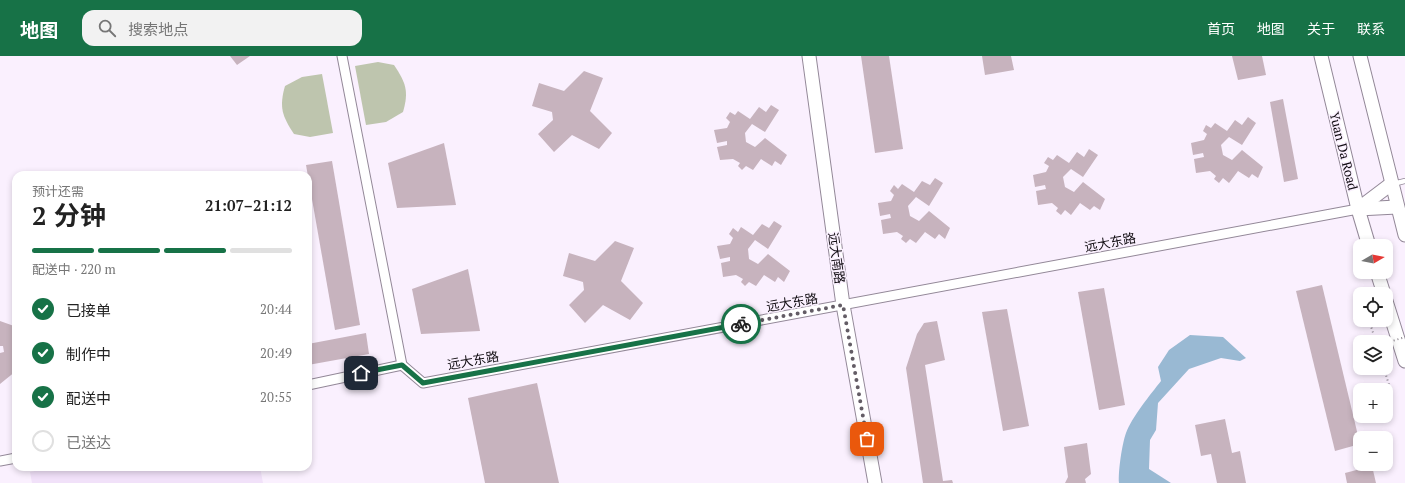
<!DOCTYPE html>
<html lang="zh">
<head>
<meta charset="utf-8">
<style>
	:root { --surface:#fff; --page:#f2f2f2; --text:#222; --muted:#767676; --line:#e0e0e0; --accent:#177247 }
	body { margin:0; font-family:"PT Serif","Noto Sans SC",serif; background:var(--page); color:var(--text); height:100vh; display:flex; flex-direction:column; font-size:15px; white-space:nowrap }
	* { box-sizing:border-box; margin:0 }
	p { font-size:13px; color:var(--muted) }
	.icon { flex:none; width:22px; height:22px; fill:none; stroke:currentColor; stroke-width:2; stroke-linecap:round; stroke-linejoin:round }
	.map { position:relative; flex:1; overflow:hidden }
	.side { position:absolute; left:12px; top:115px; width:300px; height:300px; display:flex; flex-direction:column; background:var(--surface); border-radius:12px; box-shadow:0 2px 6px #0003 }
	.side>* { flex:none }
	.needle { width:26px; rotate:80deg }
	.buttons { position:absolute; left:1353px; top:183px; display:grid; gap:8px }
	.buttons a { display:grid; place-items:center; width:40px; height:40px; border-radius:8px; background:var(--surface); box-shadow:0 2px 6px #0003; font-size:20px }
	.pin { position:absolute; display:grid; place-items:center; width:34px; height:34px; color:#fff; margin:-17px; border-radius:8px; box-shadow:0 2px 6px #0006 }
	.courier { position:absolute; display:grid; place-items:center; width:40px; height:40px; margin:-20px; border:3px solid #177247; border-radius:50%; background:#fff; color:#222; box-shadow:0 1px 5px #0007 }
	.head em { font-style:normal; font-weight:700 }
	.head div { display:flex; flex-direction:column-reverse }
	.head { display:flex; align-items:center; justify-content:space-between; height:68px; padding:0 20px }
	h1 { font-size:26px; font-weight:700; line-height:30px }
	.bar { display:grid; grid-template-columns:repeat(4,1fr); gap:6px 4px; align-content:center; height:48px; padding:0 20px }
	.bar i { height:5px; border-radius:3px; background:var(--line) }
	.bar .on { background:var(--accent) }
	.bar p { grid-column:span 4 }
	ol { padding:0 20px; list-style:none }
	li { display:flex; align-items:center; gap:12px; height:44px }
	li p { margin-inline-start:auto }
	li .icon { padding:4px; border-radius:50%; background:var(--accent); color:#fff; stroke-width:4 }
	li:last-child { color:var(--muted) }
	li i { width:22px; height:22px; border:2px solid var(--line); border-radius:50% }
	header { display:flex; align-items:center; gap:24px; box-sizing:border-box; height:56px; padding:0 20px; background:var(--accent); color:#fff }
	header strong { font-size:19px }
	nav { display:flex; gap:22px; margin-inline-start:auto; font-size:14px }
	.search { width:280px; height:36px; background:var(--page); display:flex; align-items:center; gap:10px; box-sizing:border-box; padding:0 14px; border-radius:12px; color:var(--muted); font-size:15px }
	.map>svg:first-child { display:block }
	.built { fill:#f1e1f9 }
	.green { fill:#bec5ae }
	.water { fill:#99b9d3 }
	.building { fill:#c7b3be }
	.lines { fill:none; stroke-linecap:round; stroke-linejoin:round }
	.lane-casing { stroke:#938898; stroke-width:6 }
	.street-casing { stroke:#938898; stroke-width:11 }
	.secondary-casing { stroke:#938898; stroke-width:15 }
	.path { stroke:#89828b; stroke-width:2; stroke-dasharray:1 3; stroke-linecap:butt }
	.lane { stroke:#fff; stroke-width:4.5 }
	.street { stroke:#fff; stroke-width:9 }
	.secondary { stroke:#fff; stroke-width:13 }
	.path-bridge { stroke:#89828b; stroke-width:2; stroke-dasharray:1 3; stroke-linecap:butt }
	.done { stroke:#635c65; stroke-width:4; stroke-dasharray:0 7.2 }
	.route { stroke:#177247; stroke-width:5 }
	.labels { text-anchor:middle; stroke-width:3; stroke-linejoin:round; paint-order:stroke }
	.street-label { font-size:13px; fill:#110d12; stroke:#faf0fe }
</style>
</head>
<body>
<header>
<strong>地图</strong>
<div class="search"><svg class="icon" aria-label="search" viewBox="0 0 24 24"><circle cx="10" cy="10" r="6"/><path d="M15 15l6 6"/></svg>搜索地点</div>
<nav><a>首页</a><a>地图</a><a>关于</a><a>联系</a></nav>
</header>
<div class="map">
<svg width="1405" height="427" viewBox="0 0 1405 427">
	<rect width="100%" height="100%" fill="#faf0fe"/>
	<path class="built" d="M 56,411 L 260,411 L 263,427 L 32,427 L 30,416 Z"/>
	<g class="green">
		<path d="M 378,6 L 394,9 C 406,27 409,35 403,56 L 386,66 L 366,69 L 355,10 Z"/>
		<path d="M 322,18 L 333,77 L 310,81 L 294,78 C 282,60 279,51 285,30 L 302,21 Z"/>
	</g>
	<path class="water" d="M 1190,279 L 1223,281 L 1246,302 L 1240,305 L 1221,302 L 1189,313 L 1158,347 L 1156,374 L 1150,384 L 1149,413 L 1171,427 L 1119,427 C 1118,416 1122,388 1126,377 C 1132,361 1150,339 1161,325 L 1158,311 L 1169,294 Z"/>
	<g class="building">
		<path d="M 230,0 L 250,0 L 237,9 Z"/>
		<path d="M 861,0 L 889,0 L 903,93 L 875,97 Z"/>
		<path d="M 982,0 L 1011,0 L 1014,14 L 985,19 Z"/>
		<path d="M 1232,0 L 1262,0 L 1266,19 L 1238,24 Z"/>
		<path d="M 584,15 L 603,22 L 590,55 L 612,77 L 599,93 L 572,79 L 554,96 L 538,78 L 553,64 L 552,56 L 532,50 L 539,27 L 564,35 Z"/>
		<path d="M 1283,43 L 1298,123 L 1284,126 L 1270,46 Z"/>
		<path d="M 771,49 L 779,54 L 765,76 L 752,68 L 745,77 L 746,86 L 755,91 L 765,82 L 787,99 L 781,109 L 775,105 L 772,110 L 761,103 L 753,114 L 746,110 L 742,114 L 738,110 L 740,107 L 733,103 L 720,104 L 717,91 L 727,89 L 727,85 L 717,87 L 714,74 L 727,72 L 730,66 L 726,62 L 730,56 L 735,59 L 738,55 L 750,63 L 759,51 L 766,56 Z"/>
		<path d="M 1248,61 L 1256,67 L 1242,89 L 1229,81 L 1221,89 L 1223,99 L 1232,104 L 1242,94 L 1263,111 L 1258,122 L 1252,118 L 1249,122 L 1238,115 L 1229,127 L 1223,122 L 1219,127 L 1214,123 L 1216,120 L 1210,115 L 1196,117 L 1194,103 L 1204,101 L 1203,97 L 1193,99 L 1191,87 L 1204,84 L 1207,78 L 1203,75 L 1206,69 L 1211,72 L 1215,67 L 1227,75 L 1235,64 L 1242,69 Z"/>
		<path d="M 444,87 L 456,149 L 397,152 L 388,107 Z"/>
		<path d="M 1089,93 L 1098,99 L 1083,121 L 1071,113 L 1063,121 L 1065,131 L 1074,136 L 1083,126 L 1105,143 L 1100,154 L 1094,150 L 1090,154 L 1080,147 L 1071,159 L 1065,154 L 1061,159 L 1056,155 L 1058,152 L 1052,147 L 1038,149 L 1036,135 L 1046,133 L 1045,129 L 1035,131 L 1033,119 L 1046,116 L 1049,110 L 1044,107 L 1048,101 L 1053,104 L 1057,99 L 1069,107 L 1077,96 L 1084,101 Z"/>
		<path d="M 332,105 L 360,269 L 335,274 L 306,109 Z"/>
		<path d="M 935,122 L 943,127 L 929,150 L 916,141 L 908,150 L 910,160 L 919,165 L 929,155 L 950,172 L 945,183 L 939,178 L 935,183 L 925,176 L 916,187 L 910,183 L 906,187 L 901,183 L 903,180 L 897,176 L 883,178 L 881,164 L 891,162 L 890,158 L 880,160 L 878,147 L 891,145 L 894,139 L 890,135 L 894,129 L 898,133 L 902,128 L 914,136 L 922,125 L 930,129 Z"/>
		<path d="M 774,165 L 782,170 L 768,193 L 755,184 L 748,193 L 749,203 L 758,208 L 768,198 L 790,215 L 784,226 L 778,221 L 775,226 L 764,219 L 756,230 L 749,226 L 745,230 L 741,226 L 743,223 L 736,219 L 723,221 L 721,207 L 730,205 L 730,201 L 720,203 L 717,190 L 730,188 L 733,182 L 729,178 L 733,172 L 738,176 L 741,171 L 753,179 L 762,168 L 769,172 Z"/>
		<path d="M 615,185 L 634,192 L 621,225 L 643,247 L 630,264 L 603,249 L 585,267 L 569,249 L 584,234 L 583,226 L 563,220 L 569,197 L 595,205 Z"/>
		<path d="M 468,213 L 480,275 L 421,278 L 412,233 Z"/>
		<path d="M 1322,229 L 1360,388 L 1335,395 L 1296,235 Z"/>
		<path d="M 1104,232 L 1125,349 L 1099,354 L 1078,236 Z"/>
		<path d="M 1007,253 L 1029,370 L 1003,375 L 982,256 Z"/>
		<path d="M 0,265 L 14,270 L 16,267 L 16,315 L 0,328 L 0,297 L 4,296 L 3,290 L 0,290 Z"/>
		<path d="M 937,265 L 945,304 L 925,309 L 943,425 L 952,424 L 953,427 L 923,427 L 906,312 L 917,278 L 924,267 Z"/>
		<path d="M 366,277 L 369,298 L 308,309 L 308,288 Z"/>
		<path d="M 537,327 L 559,427 L 485,427 L 468,342 Z"/>
		<path d="M 1225,363 L 1232,397 L 1240,395 L 1246,427 L 1217,427 L 1211,398 L 1201,400 L 1195,369 Z"/>
		<path d="M 1087,387 L 1091,418 L 1085,423 L 1086,427 L 1065,427 L 1068,421 L 1064,391 Z"/>
		<path d="M 1372,410 L 1376,427 L 1347,427 L 1345,417 Z"/>
	</g>
	<g class="lines">
		<defs>
			<path id="lane" d="M 1393,128 L 1405,125"/>
			<g id="street">
				<path d="M 342,0 L 402,309"/>
				<path d="M 308,329 L 402,309 L 423,327 L 1358,153"/>
				<path d="M 0,405 L 16,402"/>
			</g>
			<g id="secondary">
				<path d="M 809,0 L 843,249 L 875,427"/>
				<path d="M 1321,0 L 1358,153 L 1369,190"/>
				<path d="M 1360,0 L 1405,179"/>
				<path d="M 1358,153 L 1391,128"/>
				<path d="M 1358,153 L 1397,151"/>
				<path d="M 1377,216 L 1384,238"/>
				<path d="M 1386,245 L 1405,305"/>
			</g>
		</defs>
		<use href="#lane" class="lane-casing"/>
		<use href="#street" class="street-casing"/>
		<use href="#secondary" class="secondary-casing"/>
		<g class="path">
			<path d="M 1369,264 L 1376,286"/>
			<path d="M 1384,312 L 1391,336"/>
		</g>
		<use href="#lane" class="lane"/>
		<use href="#street" class="street"/>
		<use href="#secondary" class="secondary"/>
		<path class="path-bridge" d="M 1386,287 L 1405,281"/>
	</g>
	<g class="lines">
		<path class="done" d="M 741,268 L 843,249 L 867,383"/>
		<path class="route" d="M 361,317 L 402,309 L 423,327 L 741,268"/>
	</g>
	<g class="labels">
		<g class="street-label">
			<text transform="translate(1344 95) rotate(76)" y="5">Yuan Da Road</text>
			<text transform="translate(1110 186) rotate(-11)" y="5">远大东路</text>
			<text transform="translate(837 202) rotate(82)" y="5">远大南路</text>
			<text transform="translate(792 246) rotate(-10)" y="5">远大东路</text>
			<text transform="translate(473 304) rotate(-10)" y="5">远大东路</text>
		</g>
	</g>
</svg>
<div class="buttons">
<a><svg class="needle" viewBox="-14 -14 28 28"><path d="M0-13l5 13h-10z" fill="#e53935"/><path d="M0 13l5-13h-10z" fill="#767676"/></svg></a>
<a><svg class="icon" aria-label="locate" viewBox="0 0 24 24"><circle cx="12" cy="12" r="6"/><path d="M12 2v4M12 18v4M2 12h4M18 12h4"/></svg></a>
<a><svg class="icon" aria-label="layers" viewBox="0 0 24 24"><path d="M12 4l9 5-9 5-9-5zM3 14l9 5 9-5"/></svg></a>
<a>+</a>
<a>−</a>
</div>
<div class="pin" style="left:867px;top:383px;background:#ea580c"><svg class="icon" aria-label="bag" viewBox="0 0 24 24"><path d="M5 8h14l-1 12H6zM9 8a3 3 0 0 1 6 0"/></svg></div>
<div class="pin" style="left:361px;top:317px;background:#1f2937"><svg class="icon" aria-label="home" viewBox="0 0 24 24"><path d="M3 11l9-7 9 7M6 9v11h12V9"/></svg></div>
<div class="courier" style="left:741px;top:268px"><svg class="icon" aria-label="bike" viewBox="0 0 24 24"><circle cx="6" cy="16" r="4"/><circle cx="18" cy="16" r="4"/><path d="M6 16l4-8h5l3 8M10 8l3 8H6M13 5h3"/></svg></div>
<section class="side">
<div class="head"><div><h1>2 分钟</h1><p>预计还需</p></div><em>21:07–21:12</em></div>
<div class="bar"><i class="on"></i><i class="on"></i><i class="on"></i><i></i><p>配送中 · 220 m</p></div>
<ol>
<li><svg class="icon" aria-label="check" viewBox="0 0 24 24"><path d="M5 12l5 5 9-10"/></svg>已接单<p>20:44</p></li>
<li><svg class="icon" aria-label="check" viewBox="0 0 24 24"><path d="M5 12l5 5 9-10"/></svg>制作中<p>20:49</p></li>
<li><svg class="icon" aria-label="check" viewBox="0 0 24 24"><path d="M5 12l5 5 9-10"/></svg>配送中<p>20:55</p></li>
<li><i></i>已送达</li>
</ol>
</section>
</div>
</body>
</html>
